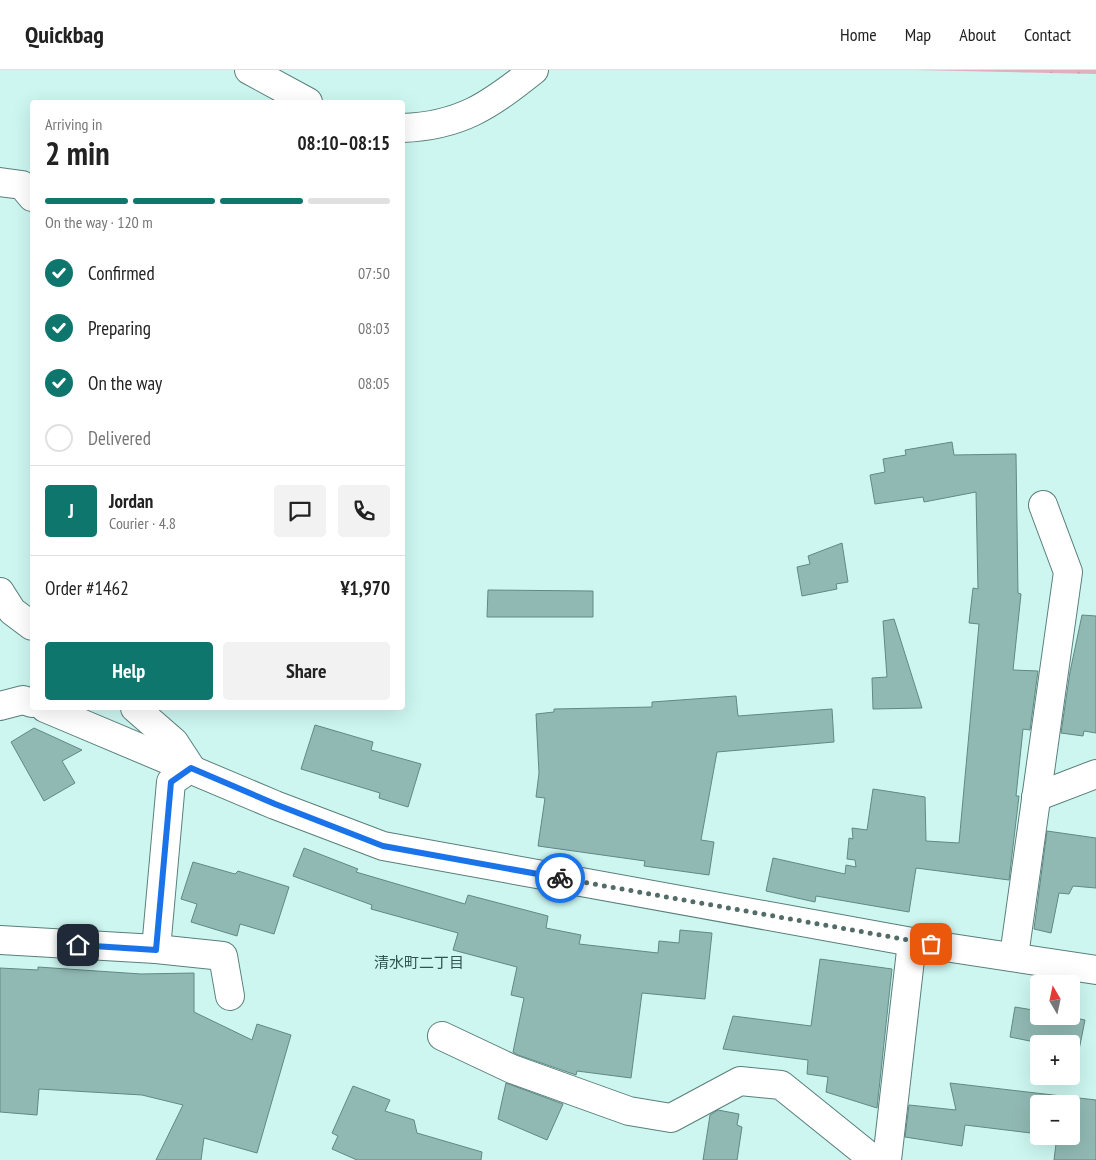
<!DOCTYPE html>
<html lang="en">
<head>
<meta charset="utf-8">
<style>
	:root { --surface:#fff; --page:#f2f2f2; --text:#222; --muted:#767676; --line:#e0e0e0; --accent:#0f766e }
	body { margin:0; font-family:"PT Sans Narrow","Noto Sans JP",sans-serif; background:var(--page); color:var(--text); height:100vh; display:flex; flex-direction:column; font-size:19px; white-space:nowrap }
	* { box-sizing:border-box; margin:0 }
	p { font-size:16px; color:var(--muted) }
	.icon { flex:none; width:28px; height:28px; fill:none; stroke:currentColor; stroke-width:2; stroke-linecap:round; stroke-linejoin:round }
	.map { position:relative; flex:1; overflow:hidden }
	.panel { position:absolute; left:30px; top:30px; width:375px; height:610px; display:flex; flex-direction:column; background:var(--surface); border-radius:5px; box-shadow:0 5px 20px #0002 }
	.panel>* { flex:none }
	.needle { width:32px; rotate:351deg }
	.tools { position:absolute; left:1030px; top:905px; display:grid; gap:10px }
	.tools a { display:grid; place-items:center; width:50px; height:50px; border-radius:5px; background:var(--surface); box-shadow:0 5px 20px #0002; font-size:25px }
	.pin { position:absolute; display:grid; place-items:center; width:42px; height:42px; color:#fff; margin:-21px; border-radius:10px; box-shadow:0 2px 8px #0006 }
	.courier { position:absolute; display:grid; place-items:center; width:50px; height:50px; margin:-25px; border:4px solid #1a73e8; border-radius:50%; background:#fff; color:#222; box-shadow:0 1px 6px #0007 }
	.summary em { font-style:normal; font-weight:700 }
	.summary div { display:flex; flex-direction:column-reverse }
	.summary { display:flex; align-items:center; justify-content:space-between; height:85px; padding:0 15px }
	h1 { font-size:32px; font-weight:700; line-height:38px }
	.bar { display:grid; grid-template-columns:repeat(4,1fr); gap:8px 5px; align-content:center; height:60px; padding:0 15px }
	.bar i { height:6px; border-radius:4px; background:var(--line) }
	.bar .current { background:var(--accent) }
	.bar p { grid-column:span 4 }
	.line { display:flex; align-items:center; gap:12px; padding:0 15px; border-top:1px solid var(--line) }
	.line div { flex:1 }
	.round { display:grid; place-items:center; flex:none; width:52px; height:52px; border-radius:5px; background:var(--page) }
	ol { padding:0 15px; list-style:none }
	li { display:flex; align-items:center; gap:15px; height:55px }
	li p { margin-inline-start:auto }
	li .icon { padding:5px; border-radius:50%; background:var(--accent); color:#fff; stroke-width:4 }
	li:last-child { color:var(--muted) }
	li i { width:28px; height:28px; border:2px solid var(--line); border-radius:50% }
	.button { display:flex; gap:10px; margin-top:auto; padding:10px 15px }
	.button a { flex:1; height:58px; border-radius:5px; background:var(--accent); color:#fff; font-size:20px; font-weight:700; line-height:58px; text-align:center }
	.button a+a { background:var(--page); color:var(--text) }
	header { display:flex; align-items:center; gap:30px; box-sizing:border-box; height:70px; padding:0 25px; background:var(--surface); border-bottom:1px solid var(--line) }
	header strong { font-size:24px }
	nav { display:flex; gap:28px; margin-inline-start:auto; font-size:18px }
	.map>svg:first-child { display:block }
	.forest { fill:url(#forest-firs) }
	.building { fill:#91b9b3; stroke:#628883 }
	.lines { fill:none; stroke-linecap:round; stroke-linejoin:round }
	.minor-casing { stroke:#597f7a; stroke-width:30 }
	.major-casing { stroke:#597f7a; stroke-width:30 }
	.minor { stroke:#fff; stroke-width:28 }
	.major { stroke:#fff; stroke-width:28 }
	.done { stroke:#536c68; stroke-width:5; stroke-dasharray:0 9 }
	.route { stroke:#1a73e8; stroke-width:6 }
	.labels { text-anchor:middle; stroke-width:4; stroke-linejoin:round; paint-order:stroke }
	.neighbourhood-label { font-size:15px; fill:#305550; stroke:#cdf6f0 }
</style>
</head>
<body>
<header>
<strong>Quickbag</strong>
<nav><a>Home</a><a>Map</a><a>About</a><a>Contact</a></nav>
</header>
<div class="map">
<svg width="1096" height="1090" viewBox="0 0 1096 1090">
	<defs>
		<pattern id="forest-firs" width="22" height="20" patternUnits="userSpaceOnUse" patternTransform="scale(1.25)"><rect width="22" height="20" fill="#e0b0bc"/><path d="M5 1l3.5 6h-7zM16 11l3.5 6h-7z" fill="#bf97a1"/></pattern>
	</defs>
	<rect width="100%" height="100%" fill="#cdf6f0"/>
	<path class="forest" d="M 914,0 L 1096,0 L 1096,4 Z"/>
	<g class="building">
		<path d="M 952,372 L 954,385 L 1016,384 L 1018,523 L 1021,524 L 1013,600 L 1038,601 L 1030,660 L 1023,659 L 1016,726 L 1019,726 L 1009,810 L 916,798 L 909,842 L 816,826 L 815,832 L 766,821 L 773,788 L 845,804 L 846,795 L 856,797 L 855,790 L 847,789 L 849,768 L 853,769 L 852,758 L 867,760 L 873,719 L 925,727 L 926,771 L 959,773 L 979,554 L 969,553 L 973,518 L 978,519 L 976,422 L 924,432 L 923,427 L 875,434 L 870,405 L 885,402 L 883,389 L 906,385 L 905,380 Z"/>
		<path d="M 842,473 L 848,512 L 836,514 L 837,519 L 802,526 L 797,497 L 810,494 L 808,486 Z"/>
		<path d="M 488,520 L 593,521 L 593,547 L 487,547 Z"/>
		<path d="M 1082,545 L 1096,546 L 1096,663 L 1084,661 L 1083,666 L 1061,663 L 1070,602 Z"/>
		<path d="M 894,549 L 922,638 L 873,639 L 872,608 L 887,607 L 883,551 Z"/>
		<path d="M 736,626 L 738,646 L 832,639 L 834,672 L 717,682 L 701,770 L 714,772 L 709,805 L 644,796 L 645,791 L 538,776 L 545,728 L 536,727 L 539,703 L 536,644 L 554,642 L 554,639 L 652,637 L 652,632 Z"/>
		<path d="M 315,655 L 373,672 L 371,680 L 421,694 L 408,737 L 379,728 L 380,723 L 301,699 Z"/>
		<path d="M 34,658 L 82,680 L 62,691 L 75,713 L 44,731 L 11,672 Z"/>
		<path d="M 1047,761 L 1096,768 L 1096,818 L 1073,816 L 1069,824 L 1059,823 L 1051,863 L 1034,859 Z"/>
		<path d="M 304,778 L 358,799 L 356,802 L 465,834 L 468,825 L 548,846 L 546,858 L 581,865 L 579,874 L 658,883 L 659,871 L 679,873 L 680,860 L 712,863 L 705,929 L 642,923 L 631,1008 L 577,1001 L 576,1005 L 518,985 L 513,982 L 524,928 L 511,925 L 517,897 L 453,880 L 458,863 L 371,839 L 372,835 L 293,806 Z"/>
		<path d="M 193,792 L 235,804 L 238,801 L 289,817 L 274,864 L 240,854 L 237,866 L 191,852 L 197,834 L 181,829 Z"/>
		<path d="M 820,889 L 892,899 L 877,1038 L 826,1022 L 828,1007 L 807,1004 L 808,990 L 723,979 L 733,946 L 811,956 Z"/>
		<path d="M 38,897 L 141,904 L 194,903 L 194,942 L 252,970 L 257,954 L 291,965 L 257,1083 L 204,1068 L 201,1090 L 156,1090 L 183,1035 L 142,1025 L 39,1019 L 37,1045 L 0,1042 L 0,898 L 38,900 Z"/>
		<path d="M 1015,937 L 1039,941 L 1039,946 L 1066,946 L 1085,950 L 1079,980 L 1071,978 L 1071,974 L 1045,974 L 1010,967 Z"/>
		<path d="M 506,1013 L 563,1034 L 547,1070 L 498,1049 Z"/>
		<path d="M 950,1013 L 1096,1030 L 1096,1090 L 1054,1090 L 1057,1066 L 1071,1066 L 1071,1034 L 1039,1034 L 1039,1064 L 965,1055 L 962,1076 L 905,1067 L 909,1035 L 956,1040 Z"/>
		<path d="M 353,1016 L 390,1030 L 385,1041 L 414,1050 L 417,1063 L 482,1082 L 481,1090 L 357,1090 L 332,1079 L 338,1066 L 332,1063 Z"/>
		<path d="M 718,1040 L 739,1044 L 737,1055 L 742,1057 L 737,1090 L 703,1090 L 710,1045 Z"/>
	</g>
	<g class="lines">
		<defs>
			<g id="minor">
				<path d="M 0,112 L 22,115 L 32,127"/>
				<path d="M 0,522 L 12,541 L 32,556"/>
				<path d="M 1036,727 L 1096,704"/>
				<path d="M 0,870 L 156,879 L 171,712 L 191,698 L 174,672 L 135,638"/>
				<path d="M 156,879 L 223,886 L 230,926"/>
				<path d="M 1014,886 L 1068,502 L 1043,435"/>
				<path d="M 442,966 L 512,999 L 629,1041 L 671,1048 L 740,1011 L 781,1015 L 874,1090"/>
				<path d="M 887,1090 L 912,872"/>
			</g>
			<g id="major">
				<path d="M 249,0 L 308,32"/>
				<path d="M 402,58 C 461,56 490,35 534,0"/>
				<path d="M 0,636 L 23,630 L 32,633"/>
				<path d="M 45,638 L 275,735 L 383,776 L 912,872 L 1096,900"/>
			</g>
		</defs>
		<use href="#minor" class="minor-casing"/>
		<use href="#major" class="major-casing"/>
		<use href="#minor" class="minor"/>
		<use href="#major" class="major"/>
	</g>
	<g class="lines">
		<path class="done" d="M 560,808 L 931,874"/>
		<path class="route" d="M 78,875 L 156,880 L 171,712 L 191,698 L 275,734 L 383,776 L 560,808"/>
	</g>
	<g class="labels">
		<g class="neighbourhood-label">
			<text x="419" y="898">清水町二丁目</text>
		</g>
	</g>
</svg>
<div class="tools">
<a><svg class="needle" viewBox="-14 -14 28 28"><path d="M0-13l5 13h-10z" fill="#e53935"/><path d="M0 13l5-13h-10z" fill="#767676"/></svg></a>
<a>+</a>
<a>−</a>
</div>
<div class="pin" style="left:931px;top:874px;background:#ea580c"><svg class="icon" aria-label="bag" viewBox="0 0 24 24"><path d="M5 8h14l-1 12H6zM9 8a3 3 0 0 1 6 0"/></svg></div>
<div class="pin" style="left:78px;top:875px;background:#1f2937"><svg class="icon" aria-label="home" viewBox="0 0 24 24"><path d="M3 11l9-7 9 7M6 9v11h12V9"/></svg></div>
<div class="courier" style="left:560px;top:808px"><svg class="icon" aria-label="bike" viewBox="0 0 24 24"><circle cx="6" cy="16" r="4"/><circle cx="18" cy="16" r="4"/><path d="M6 16l4-8h5l3 8M10 8l3 8H6M13 5h3"/></svg></div>
<section class="panel">
<div class="summary"><div><h1>2 min</h1><p>Arriving in</p></div><em>08:10–08:15</em></div>
<div class="bar"><i class="current"></i><i class="current"></i><i class="current"></i><i></i><p>On the way · 120 m</p></div>
<ol>
<li><svg class="icon" aria-label="check" viewBox="0 0 24 24"><path d="M5 12l5 5 9-10"/></svg>Confirmed<p>07:50</p></li>
<li><svg class="icon" aria-label="check" viewBox="0 0 24 24"><path d="M5 12l5 5 9-10"/></svg>Preparing<p>08:03</p></li>
<li><svg class="icon" aria-label="check" viewBox="0 0 24 24"><path d="M5 12l5 5 9-10"/></svg>On the way<p>08:05</p></li>
<li><i></i>Delivered</li>
</ol>
<div class="line" style="height:90px"><b class="round" style="background:var(--accent);color:#fff">J</b><div><b>Jordan</b><p>Courier · 4.8</p></div><a class="round"><svg class="icon" aria-label="chat" viewBox="0 0 24 24"><path d="M4 5h16v11H9l-5 4z"/></svg></a><a class="round"><svg class="icon" aria-label="phone" viewBox="0 0 24 24"><path d="M5 4h4l2 5-3 2q2 4 5 5l2-3 5 2v4C11 20 4 13 5 4z"/></svg></a></div>
<div class="line" style="height:65px"><div>Order #1462</div><b>¥1,970</b></div>
<div class="button"><a>Help</a><a>Share</a></div>
</section>
</div>
</body>
</html>
